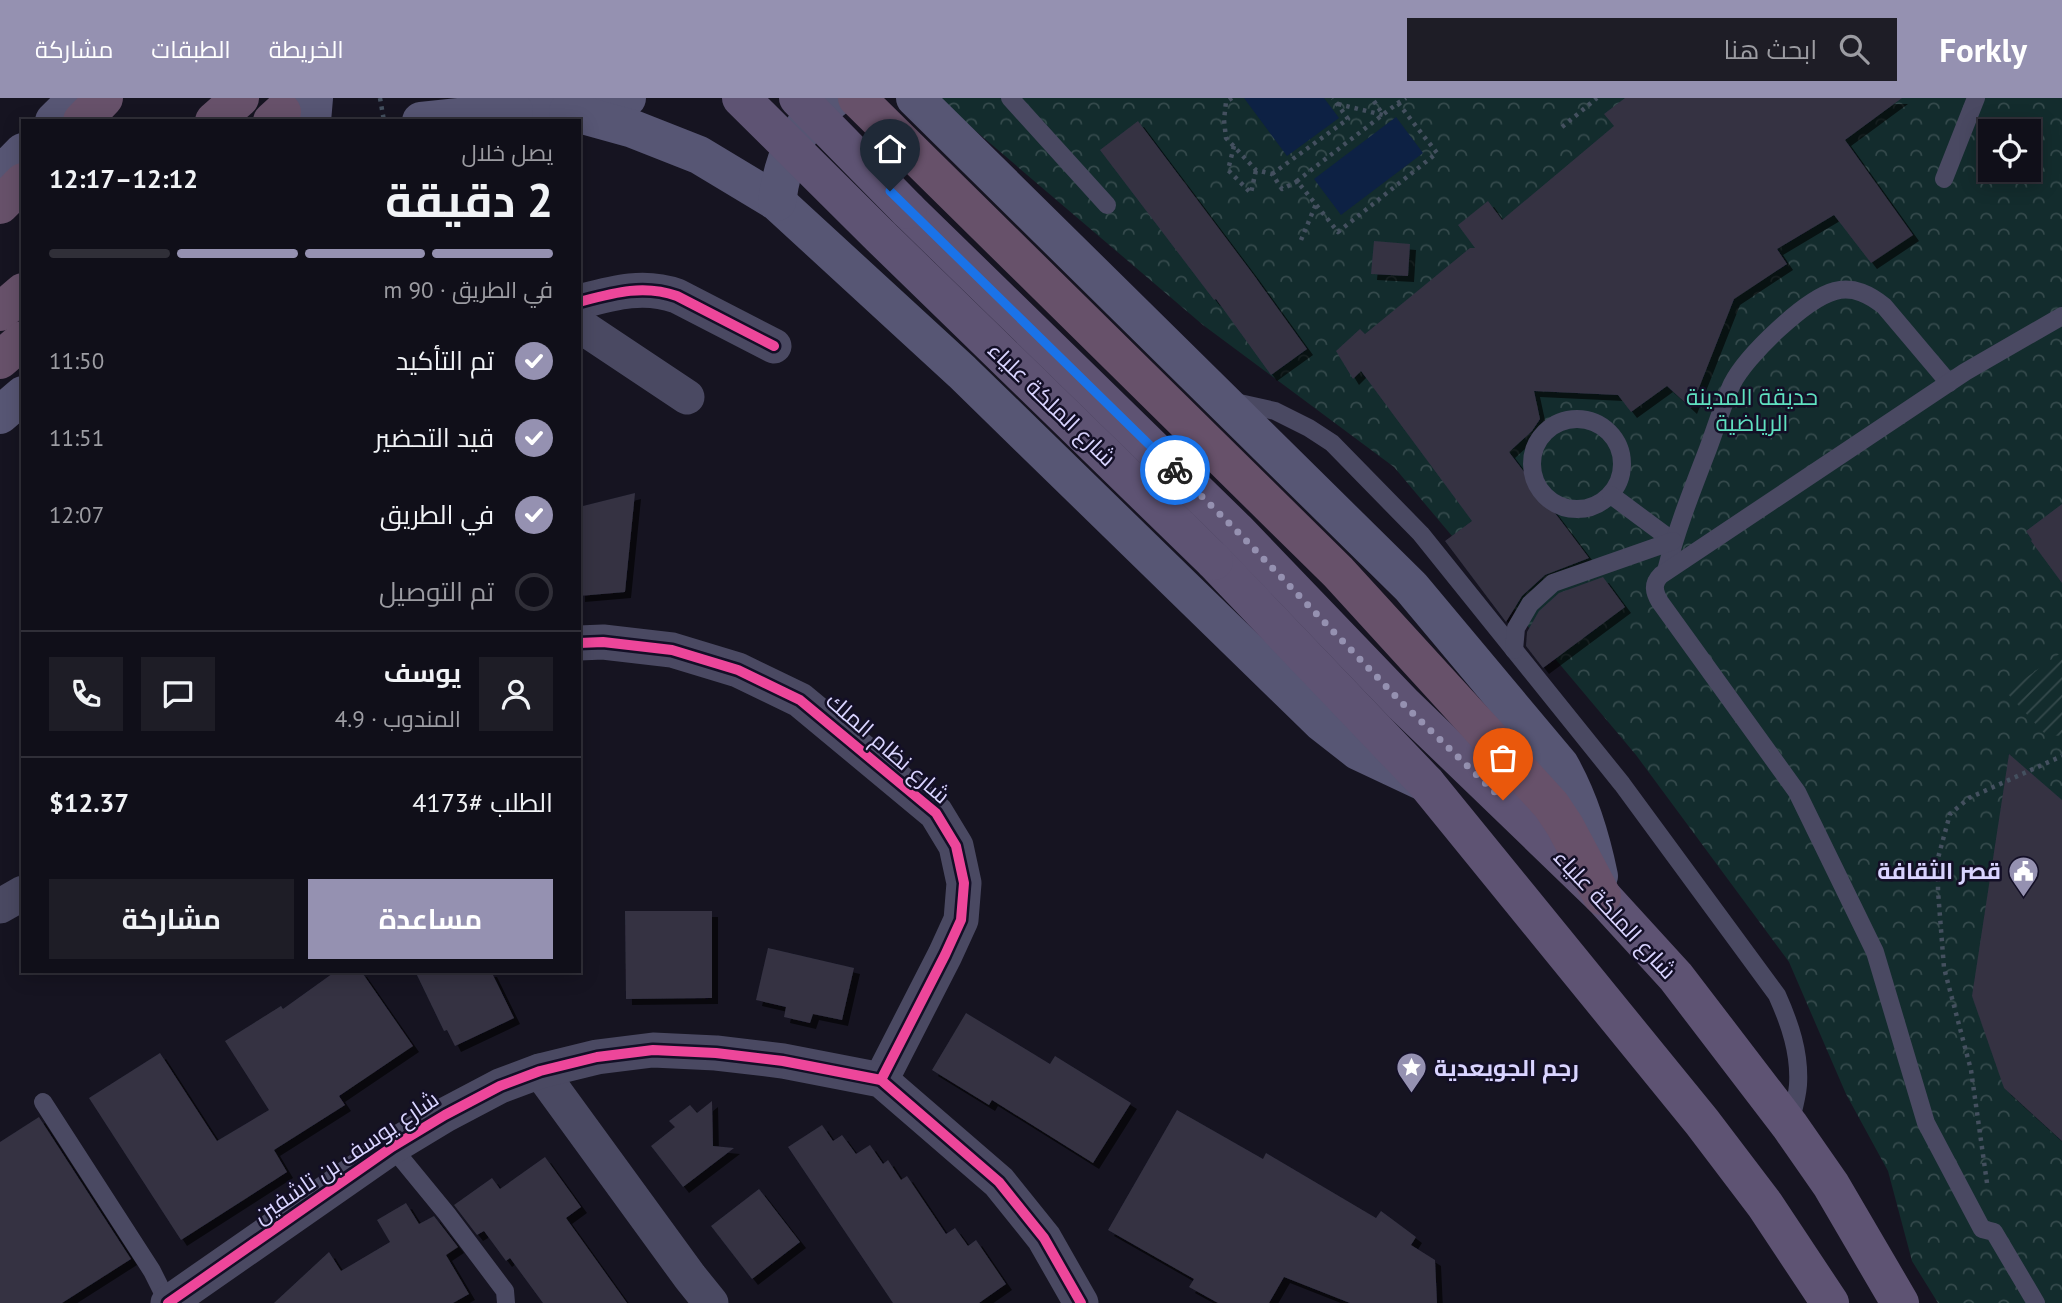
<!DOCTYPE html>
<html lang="ar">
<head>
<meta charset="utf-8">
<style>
	:root { --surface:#100f19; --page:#1e1d26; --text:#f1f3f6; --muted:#9c9ca2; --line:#302f38; --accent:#9591b1 }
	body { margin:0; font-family:"PT Sans",Cairo,sans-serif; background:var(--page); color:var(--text); direction:rtl; height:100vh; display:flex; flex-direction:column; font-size:26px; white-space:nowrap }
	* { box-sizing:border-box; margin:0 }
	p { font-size:23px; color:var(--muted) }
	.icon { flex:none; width:38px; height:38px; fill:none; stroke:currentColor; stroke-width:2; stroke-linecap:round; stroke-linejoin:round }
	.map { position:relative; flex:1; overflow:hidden; direction:ltr }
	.details { position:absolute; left:21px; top:21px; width:560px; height:854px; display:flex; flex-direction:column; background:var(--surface); border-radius:0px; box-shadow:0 4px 18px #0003,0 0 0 2px var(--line); direction:rtl }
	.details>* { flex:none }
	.controls { position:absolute; left:1978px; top:21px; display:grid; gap:14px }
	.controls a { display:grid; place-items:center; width:63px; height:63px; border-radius:0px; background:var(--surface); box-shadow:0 4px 18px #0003,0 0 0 2px var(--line); font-size:35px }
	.pin { position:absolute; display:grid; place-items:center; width:60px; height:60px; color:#fff; margin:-72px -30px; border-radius:50% 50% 50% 0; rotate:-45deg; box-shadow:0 0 7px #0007 }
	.pin .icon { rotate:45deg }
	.courier { position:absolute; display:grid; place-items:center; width:70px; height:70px; margin:-35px; border:5px solid #1a73e8; border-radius:50%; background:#fff; color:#222; box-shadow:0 2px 9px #0007 }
	.summary em { font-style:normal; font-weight:700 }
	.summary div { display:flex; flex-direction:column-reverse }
	.summary { display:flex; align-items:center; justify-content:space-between; height:119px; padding:0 28px }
	h1 { font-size:46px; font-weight:700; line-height:52px }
	.bar { display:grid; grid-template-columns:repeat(4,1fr); gap:10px 7px; align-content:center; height:84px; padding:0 28px }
	.bar i { height:9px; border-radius:5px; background:var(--line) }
	.bar .current { background:var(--accent) }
	.bar p { grid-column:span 4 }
	.line { display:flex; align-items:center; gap:18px; padding:0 28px; border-top:2px solid var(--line) }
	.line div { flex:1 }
	.round { display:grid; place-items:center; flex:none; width:74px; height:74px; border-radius:0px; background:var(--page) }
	ol { padding:0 28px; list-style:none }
	li { display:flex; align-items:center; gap:21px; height:77px }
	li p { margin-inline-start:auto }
	li .icon { padding:7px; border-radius:50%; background:var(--accent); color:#fff; stroke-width:4 }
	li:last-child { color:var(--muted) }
	li i { width:38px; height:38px; border:4px solid var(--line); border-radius:50% }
	.primary-button { display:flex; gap:14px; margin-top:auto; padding:14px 28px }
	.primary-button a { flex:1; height:80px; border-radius:0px; background:var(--accent); color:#fff; font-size:28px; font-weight:700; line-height:80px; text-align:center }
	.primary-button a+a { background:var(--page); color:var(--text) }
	header { display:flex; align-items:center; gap:42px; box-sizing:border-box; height:98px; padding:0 35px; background:var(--accent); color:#fff }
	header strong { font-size:33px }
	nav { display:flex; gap:38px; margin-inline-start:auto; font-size:24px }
	.search { width:490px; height:63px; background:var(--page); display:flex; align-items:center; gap:18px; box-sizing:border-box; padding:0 24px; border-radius:0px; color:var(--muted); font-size:26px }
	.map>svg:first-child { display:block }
	.park { fill:url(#park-crowns); fill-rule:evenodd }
	.garden { fill:url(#garden-furrows) }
	.water { fill:#0d2144 }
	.building { fill:#343243; filter:url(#shadow) }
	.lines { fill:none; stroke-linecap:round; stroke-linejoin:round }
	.path { stroke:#44505f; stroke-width:4.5; stroke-dasharray:3.5 5; stroke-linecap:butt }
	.lane { stroke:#4a4962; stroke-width:18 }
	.street { stroke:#4a4962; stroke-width:35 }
	.secondary { stroke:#575674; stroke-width:38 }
	.primary { stroke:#5e5373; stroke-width:38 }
	.highway { stroke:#67516a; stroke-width:38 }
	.primary-bridge { stroke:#5e5373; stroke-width:38 }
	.cycleway-casing { stroke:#130f26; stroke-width:15 }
	.cycleway { stroke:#ed469a; stroke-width:10 }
	.done { stroke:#9591b1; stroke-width:7; stroke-dasharray:0 12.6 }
	.route { stroke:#1a73e8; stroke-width:9 }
	.labels { text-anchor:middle; stroke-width:5; stroke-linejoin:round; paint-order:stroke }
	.park-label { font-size:23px; fill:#5fe0c0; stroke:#130f26 }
	.street-label { font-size:23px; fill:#d9d4ff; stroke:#130f26 }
	.poi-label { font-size:23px; font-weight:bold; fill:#d9d4ff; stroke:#130f26; text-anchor:end }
</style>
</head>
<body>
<header>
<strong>Forkly</strong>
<div class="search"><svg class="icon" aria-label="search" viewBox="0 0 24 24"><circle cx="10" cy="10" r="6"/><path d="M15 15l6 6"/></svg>ابحث هنا</div>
<nav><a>الخريطة</a><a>الطبقات</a><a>مشاركة</a></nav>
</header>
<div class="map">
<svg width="2062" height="1205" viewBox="0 0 2062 1205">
	<defs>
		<pattern id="park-crowns" width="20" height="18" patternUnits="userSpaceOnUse" patternTransform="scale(1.75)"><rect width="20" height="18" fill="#132c2d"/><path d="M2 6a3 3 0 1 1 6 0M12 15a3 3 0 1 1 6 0" fill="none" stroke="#354a4c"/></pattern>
		<pattern id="garden-furrows" width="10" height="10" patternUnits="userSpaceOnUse" patternTransform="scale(1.75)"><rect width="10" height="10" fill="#132c2d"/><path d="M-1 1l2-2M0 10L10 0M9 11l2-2" fill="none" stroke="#354a4c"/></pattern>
		<filter id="shadow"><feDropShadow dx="6" dy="6" stdDeviation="0" flood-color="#0009"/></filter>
	</defs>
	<rect width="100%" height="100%" fill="#161421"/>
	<path class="park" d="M 937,0 L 2062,0 L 2062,1205 L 1938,1205 L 1912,1163 L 1888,1073 L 1846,996 L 1789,864 L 1636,657 L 1394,369 L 1203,227 ZM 1990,33 L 2028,33 L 2028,72 L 1990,72 Z"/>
	<path class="garden" d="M 2062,554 L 2062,638 L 2046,637 L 2006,594 Z"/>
	<g class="water">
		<path d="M 1244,0 L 1324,0 L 1339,20 L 1287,58 Z"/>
		<path d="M 1396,19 L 1423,55 L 1341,117 L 1314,81 Z"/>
	</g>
	<g class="building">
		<path d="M 1625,0 L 1902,0 L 1845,42 L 1913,137 L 1871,165 L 1834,117 L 1777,151 L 1787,166 L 1734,201 L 1691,310 L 1667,288 L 1631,314 L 1618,297 L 1534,293 L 1540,321 L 1532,333 L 1509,354 L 1589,460 L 1545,477 L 1522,498 L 1506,524 L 1445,443 L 1472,423 L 1361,273 L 1353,281 L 1336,253 L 1360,231 L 1365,236 L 1470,150 L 1475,150 L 1458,127 L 1488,103 L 1502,122 L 1614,28 L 1604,16 Z"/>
		<path d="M 1138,23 L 1253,176 L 1307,251 L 1271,277 L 1216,201 L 1214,202 L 1100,52 Z"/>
		<path d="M 1374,143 L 1410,146 L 1408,178 L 1371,176 Z"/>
		<path d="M 635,395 L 625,494 L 579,498 L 579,409 Z"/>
		<path d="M 2062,406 L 2062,485 L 2031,443 L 2032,442 L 2026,433 Z"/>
		<path d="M 1603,479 L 1625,509 L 1543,570 L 1526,548 L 1527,534 L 1539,513 L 1559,495 Z"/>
		<path d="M 2009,656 L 2062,702 L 2062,1043 L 2004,990 L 1972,898 Z"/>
		<path d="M 625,813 L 712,813 L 712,900 L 626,901 Z"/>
		<path d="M 768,850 L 854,870 L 842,922 L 813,916 L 810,925 L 784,919 L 786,909 L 756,902 Z"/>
		<path d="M 336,873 L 361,873 L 413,948 L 339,998 L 345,1007 L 274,1052 L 287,1074 L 181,1142 L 89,1000 L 160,955 L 217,1043 L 269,1012 L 225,943 L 281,908 L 283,911 Z"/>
		<path d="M 415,873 L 491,873 L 514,920 L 455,948 L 447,932 L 444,933 Z"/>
		<path d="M 966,915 L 1050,966 L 1055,958 L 1131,1005 L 1093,1065 L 992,1002 L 989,1007 L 932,972 Z"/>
		<path d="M 712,1003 L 713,1048 L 734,1050 L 683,1089 L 651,1048 L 675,1029 L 669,1023 L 690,1007 L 697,1015 Z"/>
		<path d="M 1177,1012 L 1263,1061 L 1266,1055 L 1376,1120 L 1381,1113 L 1416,1139 L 1411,1147 L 1435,1162 L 1437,1205 L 1350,1205 L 1284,1179 L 1269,1205 L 1218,1205 L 1189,1189 L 1194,1181 L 1108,1132 Z"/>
		<path d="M 39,1019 L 131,1161 L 62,1205 L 0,1205 L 0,1044 Z"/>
		<path d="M 822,1027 L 833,1043 L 842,1037 L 856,1056 L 870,1047 L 883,1066 L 888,1062 L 901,1082 L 907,1078 L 946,1136 L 955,1130 L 968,1148 L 976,1142 L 1006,1186 L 979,1205 L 893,1205 L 788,1049 Z"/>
		<path d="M 545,1059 L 581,1109 L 566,1120 L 627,1205 L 543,1205 L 510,1160 L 506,1163 L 484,1133 L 477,1137 L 454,1107 L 492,1080 L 500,1091 Z"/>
		<path d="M 759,1091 L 800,1144 L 752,1181 L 711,1128 Z"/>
		<path d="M 406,1105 L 419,1126 L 434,1118 L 458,1149 L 446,1157 L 469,1196 L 453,1205 L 274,1205 L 329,1154 L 341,1173 L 390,1144 L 377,1122 Z"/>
	</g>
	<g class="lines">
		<g class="path">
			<path d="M 380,0 L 384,23"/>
			<path d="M 1232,0 L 1226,4 L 1224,22 L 1226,40 L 1256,72 L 1272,76 L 1282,91 L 1298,83"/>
			<path d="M 1398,5 L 1437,55 L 1338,134 L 1297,83 L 1398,5 L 1406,0"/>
			<path d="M 1338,6 L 1383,17 L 1372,0"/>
			<path d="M 1562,29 L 1597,0"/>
			<path d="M 1234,48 L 1228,72 L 1251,95 L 1256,72"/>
			<path d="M 1272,76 L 1348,21 L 1333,0"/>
			<path d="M 1301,142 L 1316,106"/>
			<path d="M 1987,1085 L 1971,972 L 1944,870 L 1938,793 L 1938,760 L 1950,716 L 1969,700 L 2062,658"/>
		</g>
		<g class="lane">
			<path d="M 1010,0 L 1107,107"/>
			<path d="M 1944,81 L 1976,0"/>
			<path d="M 1235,304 L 1275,313 L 1309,330 L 1332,345 L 1421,436 L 1622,686 L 1777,897 C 1790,926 1800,955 1798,987 C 1797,1000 1793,1013 1790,1025"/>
			<circle cx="1577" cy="366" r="45"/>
			<path d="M 1611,397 L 1673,443"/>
			<path d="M 1666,473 C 1676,433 1691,395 1706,356 C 1715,333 1722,308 1732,286 C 1746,258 1805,201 1835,193 C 1854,188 1870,197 1884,208 L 1949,285"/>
			<path d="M 1514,552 L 1516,530 L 1530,506 L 1553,485 L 1673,443"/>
			<path d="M 43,1004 L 152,1173 L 168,1205"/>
			<path d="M 392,1049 L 447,1116 L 505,1193 L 506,1205"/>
			<path d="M 2036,1205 L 1994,1134 L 1982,1131 L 1926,1025 L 1875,854 L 1797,694 L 1660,504 C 1654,494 1652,486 1661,477 L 1965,274 L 2062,218"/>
		</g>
		<g class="street">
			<path d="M 579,204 C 613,195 643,186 677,198 L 774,248"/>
			<path d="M 579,227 L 687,299"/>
			<path d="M 579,545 L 603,544 L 672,552 L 738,572 L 800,602 L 936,715 L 956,748 L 964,785 L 961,822 L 945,857 L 881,982"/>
			<path d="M 0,808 L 23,795"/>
			<path d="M 540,973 L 690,1179 L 711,1205"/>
			<path d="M 168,1205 L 392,1049 L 445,1017 L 500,988 L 540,973 L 597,959 L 653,952 L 716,955 L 783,963 L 881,982 L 999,1084 L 1044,1140 L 1081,1205"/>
		</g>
		<g class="secondary">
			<path d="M 481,0 C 491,4 502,5 513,7 C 551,14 590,15 627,0"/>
			<path d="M 915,0 L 1411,489 L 1560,667 C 1580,702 1591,739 1599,778"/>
			<path d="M 568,13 L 633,31 L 699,57 L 777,104 L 962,274 L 1321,624 L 1358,653 L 1426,685"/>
			<path d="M 54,23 L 77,0"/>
			<path d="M 312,23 L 314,0"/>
			<path d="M 421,23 L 514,13"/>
			<path d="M 0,77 L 23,54"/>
			<path d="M 777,104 C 783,59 797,26 835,0"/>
			<path d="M 0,317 L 23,297"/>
		</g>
		<g class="primary">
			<path d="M 908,112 L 1236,432 L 1403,606 L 1602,798 L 1676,879 L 1790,1028 L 1831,1087 L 1900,1205"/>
			<path d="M 1214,463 L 1426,685 L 1702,1024 L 1765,1107 L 1830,1205"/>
		</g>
		<g class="highway">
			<path d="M 857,0 L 1338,474 L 1551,707 L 1565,728 L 1602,798"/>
			<path d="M 82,23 L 104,0"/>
			<path d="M 214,23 L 240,0"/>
			<path d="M 272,23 L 282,14"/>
			<path d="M 0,107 L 23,84"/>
			<path d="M 0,214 L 23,194"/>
			<path d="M 0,262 L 23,242"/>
		</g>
		<g class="primary-bridge">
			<path d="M 741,0 L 880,138 L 1214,463"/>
			<path d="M 798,0 L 908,112"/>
		</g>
		<defs>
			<g id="cycleway">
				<path d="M 579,204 C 613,195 643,186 677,198 L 774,248"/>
				<path d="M 579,545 L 603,544 L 672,552 L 738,572 L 800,602 L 936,715 L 956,748 L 964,785 L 961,822 L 945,857 L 881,982"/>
				<path d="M 168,1205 L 392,1049 L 445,1017 L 500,988 L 540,973 L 597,959 L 653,952 L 716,955 L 783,963 L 881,982 L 999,1084 L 1044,1140 L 1081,1205"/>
			</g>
		</defs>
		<use href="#cycleway" class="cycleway-casing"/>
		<use href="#cycleway" class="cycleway"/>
	</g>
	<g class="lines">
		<path class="done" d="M 1175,372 L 1236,432 L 1403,606 L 1503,702"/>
		<path class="route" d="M 890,93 L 1175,372"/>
	</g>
	<defs>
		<symbol id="civic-pin" viewBox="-11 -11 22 30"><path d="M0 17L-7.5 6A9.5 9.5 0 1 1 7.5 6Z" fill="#9591b1" stroke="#130f26"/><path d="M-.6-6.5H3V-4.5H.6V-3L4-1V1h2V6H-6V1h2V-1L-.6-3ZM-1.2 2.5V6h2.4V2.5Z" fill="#fff"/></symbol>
		<symbol id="sight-pin" viewBox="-11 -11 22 30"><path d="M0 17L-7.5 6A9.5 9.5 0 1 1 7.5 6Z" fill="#9591b1" stroke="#130f26"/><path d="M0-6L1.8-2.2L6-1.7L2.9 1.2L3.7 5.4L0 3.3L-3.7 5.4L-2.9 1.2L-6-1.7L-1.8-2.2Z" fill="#fff"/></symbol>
	</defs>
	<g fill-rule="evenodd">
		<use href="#civic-pin" x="2006" y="756" width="35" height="47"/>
		<use href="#sight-pin" x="1394" y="952" width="35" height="47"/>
	</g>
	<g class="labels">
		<g class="park-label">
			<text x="1752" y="307">حديقة المدينة<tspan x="1752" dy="26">الرياضية</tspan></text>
		</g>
		<g class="street-label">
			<text transform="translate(1052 306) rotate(44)" y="8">شارع الملكة علياء</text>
			<text transform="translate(888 650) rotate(41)" y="8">شارع نظام الملك</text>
			<text transform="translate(1615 816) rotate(47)" y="8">شارع الملكة علياء</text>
			<text transform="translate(346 1059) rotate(-34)" y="8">شارع يوسف بن تاشفين</text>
		</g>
		<g class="poi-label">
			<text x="2001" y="781">قصر الثقافة</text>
			<text x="1434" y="978" text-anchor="start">رجم الجويعدية</text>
		</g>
	</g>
</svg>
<div class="controls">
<a><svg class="icon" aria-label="locate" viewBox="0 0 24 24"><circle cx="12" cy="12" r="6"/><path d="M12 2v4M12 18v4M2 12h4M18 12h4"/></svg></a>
</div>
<div class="pin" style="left:1503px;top:702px;background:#ea580c"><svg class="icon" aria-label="bag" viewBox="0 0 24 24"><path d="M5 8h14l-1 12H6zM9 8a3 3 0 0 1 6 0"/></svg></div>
<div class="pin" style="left:890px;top:93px;background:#1f2937"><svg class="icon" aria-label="home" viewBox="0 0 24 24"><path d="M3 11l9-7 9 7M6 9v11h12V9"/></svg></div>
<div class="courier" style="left:1175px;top:372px"><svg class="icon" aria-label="bike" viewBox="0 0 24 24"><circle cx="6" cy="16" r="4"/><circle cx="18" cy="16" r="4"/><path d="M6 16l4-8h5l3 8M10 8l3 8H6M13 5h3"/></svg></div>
<section class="details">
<div class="summary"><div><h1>2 دقيقة</h1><p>يصل خلال</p></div><em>12:12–12:17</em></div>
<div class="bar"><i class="current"></i><i class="current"></i><i class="current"></i><i></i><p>في الطريق · 90 m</p></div>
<ol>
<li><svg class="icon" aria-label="check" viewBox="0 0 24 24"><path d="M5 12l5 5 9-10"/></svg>تم التأكيد<p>11:50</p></li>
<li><svg class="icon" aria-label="check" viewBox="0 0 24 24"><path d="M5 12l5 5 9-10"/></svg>قيد التحضير<p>11:51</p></li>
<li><svg class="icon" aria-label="check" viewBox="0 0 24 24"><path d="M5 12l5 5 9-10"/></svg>في الطريق<p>12:07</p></li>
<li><i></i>تم التوصيل</li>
</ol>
<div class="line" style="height:126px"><a class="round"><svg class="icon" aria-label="person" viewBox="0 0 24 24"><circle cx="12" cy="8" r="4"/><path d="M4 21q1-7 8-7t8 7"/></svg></a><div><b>يوسف</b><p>المندوب · 4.9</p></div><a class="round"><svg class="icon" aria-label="chat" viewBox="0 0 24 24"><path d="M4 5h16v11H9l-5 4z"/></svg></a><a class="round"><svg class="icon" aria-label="phone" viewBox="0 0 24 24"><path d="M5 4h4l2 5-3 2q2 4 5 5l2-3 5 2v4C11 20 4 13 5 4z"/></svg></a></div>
<div class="line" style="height:91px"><div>الطلب #4173</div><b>$12.37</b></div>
<div class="primary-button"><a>مساعدة</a><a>مشاركة</a></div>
</section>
</div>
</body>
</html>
